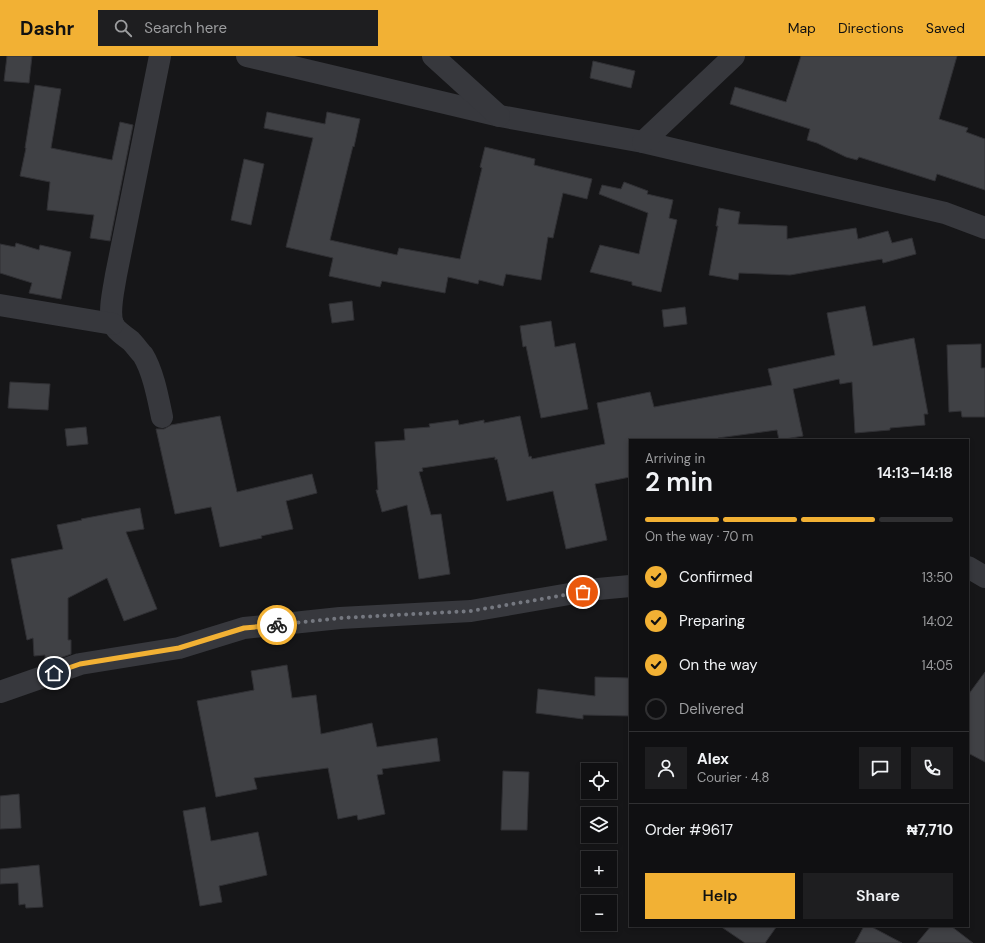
<!DOCTYPE html>
<html lang="en">
<head>
<meta charset="utf-8">
<style>
	:root { --surface:#101012; --page:#1e1e20; --text:#f1f3f6; --muted:#9c9d9f; --line:#303032; --accent:#f2b134 }
	body { margin:0; font-family:"DM Sans",sans-serif; background:var(--page); color:var(--text); height:100vh; display:flex; flex-direction:column; font-size:15px; white-space:nowrap }
	* { box-sizing:border-box; margin:0 }
	p { font-size:13px; color:var(--muted) }
	.icon { flex:none; width:22px; height:22px; fill:none; stroke:currentColor; stroke-width:2; stroke-linecap:round; stroke-linejoin:round }
	.map { position:relative; flex:1; overflow:hidden }
	.side { position:absolute; left:629px; top:383px; width:340px; height:488px; display:flex; flex-direction:column; background:var(--surface); border-radius:0px; box-shadow:0 2px 6px #0003,0 0 0 1px var(--line) }
	.side>* { flex:none }
	.buttons { position:absolute; left:581px; top:707px; display:grid; gap:8px }
	.buttons a { display:grid; place-items:center; width:36px; height:36px; border-radius:0px; background:var(--surface); box-shadow:0 2px 6px #0003,0 0 0 1px var(--line); font-size:20px }
	.pin { position:absolute; display:grid; place-items:center; width:34px; height:34px; color:#fff; margin:-17px; border:2px solid #fff; border-radius:50%; box-shadow:0 1px 4px #0007 }
	.courier { position:absolute; display:grid; place-items:center; width:40px; height:40px; margin:-20px; border:3px solid #f2b134; border-radius:50%; background:#fff; color:#222; box-shadow:0 1px 5px #0007 }
	.head em { font-style:normal; font-weight:600 }
	.head div { display:flex; flex-direction:column-reverse }
	.head { display:flex; align-items:center; justify-content:space-between; height:68px; padding:0 16px }
	h1 { font-size:26px; font-weight:600; line-height:30px }
	.bar { display:grid; grid-template-columns:repeat(4,1fr); gap:6px 4px; align-content:center; height:48px; padding:0 16px }
	.bar i { height:5px; border-radius:3px; background:var(--line) }
	.bar .selected { background:var(--accent) }
	.bar p { grid-column:span 4 }
	.line { display:flex; align-items:center; gap:10px; padding:0 16px; border-top:1px solid var(--line) }
	.line div { flex:1 }
	.round { display:grid; place-items:center; flex:none; width:42px; height:42px; border-radius:0px; background:var(--page) }
	ol { padding:0 16px; list-style:none }
	li { display:flex; align-items:center; gap:12px; height:44px }
	li p { margin-inline-start:auto }
	li .icon { padding:4px; border-radius:50%; background:var(--accent); color:#111; stroke-width:4 }
	li:last-child { color:var(--muted) }
	li i { width:22px; height:22px; border:2px solid var(--line); border-radius:50% }
	.button { display:flex; gap:8px; margin-top:auto; padding:8px 16px }
	.button a { flex:1; height:46px; border-radius:0px; background:var(--accent); color:#111; font-size:16px; font-weight:600; line-height:46px; text-align:center }
	.button a+a { background:var(--page); color:var(--text) }
	header { display:flex; align-items:center; gap:24px; box-sizing:border-box; height:56px; padding:0 20px; background:var(--accent); color:#111 }
	header strong { font-size:19px }
	nav { display:flex; gap:22px; margin-inline-start:auto; font-size:14px }
	.search { width:280px; height:36px; background:var(--page); display:flex; align-items:center; gap:10px; box-sizing:border-box; padding:0 14px; border-radius:0px; color:var(--muted); font-size:15px }
	.map>svg:first-child { display:block }
	.building { fill:#404145; stroke:#303034 }
	.lines { fill:none; stroke-linecap:round; stroke-linejoin:round }
	.minor { stroke:#37383d; stroke-width:22 }
	.done { stroke:#757880; stroke-width:4; stroke-dasharray:0 7.2 }
	.route { stroke:#f2b134; stroke-width:5 }
</style>
</head>
<body>
<header>
<strong>Dashr</strong>
<div class="search"><svg class="icon" aria-label="search" viewBox="0 0 24 24"><circle cx="10" cy="10" r="6"/><path d="M15 15l6 6"/></svg>Search here</div>
<nav><a>Map</a><a>Directions</a><a>Saved</a></nav>
</header>
<div class="map">
<svg width="985" height="887" viewBox="0 0 985 887">
	<rect width="100%" height="100%" fill="#161618"/>
	<g class="building">
		<path d="M 7,0 L 32,0 L 29,27 L 4,25 Z"/>
		<path d="M 801,0 L 957,0 L 939,63 L 968,72 L 966,76 L 985,83 L 985,134 L 937,118 L 935,125 L 859,101 L 857,104 L 846,101 L 817,87 L 807,84 L 810,73 L 730,48 L 735,31 L 786,46 Z"/>
		<path d="M 593,5 L 635,15 L 631,32 L 590,22 Z"/>
		<path d="M 35,29 L 61,33 L 51,92 L 112,104 L 120,66 L 133,69 L 110,185 L 90,182 L 94,159 L 47,154 L 50,126 L 20,120 L 26,92 L 25,92 Z"/>
		<path d="M 267,56 L 325,68 L 327,56 L 360,63 L 354,91 L 353,90 L 330,184 L 397,199 L 399,192 L 460,203 L 482,112 L 480,111 L 485,91 L 535,103 L 534,109 L 592,123 L 587,143 L 563,137 L 553,182 L 548,181 L 541,224 L 506,218 L 503,230 L 479,224 L 478,228 L 448,221 L 445,237 L 382,225 L 380,231 L 329,220 L 333,202 L 286,191 L 313,82 L 264,72 Z"/>
		<path d="M 244,103 L 264,108 L 251,169 L 231,164 Z"/>
		<path d="M 624,126 L 648,135 L 647,138 L 673,144 L 669,162 L 677,164 L 661,236 L 632,229 L 632,226 L 590,216 L 600,189 L 639,198 L 648,157 L 599,138 L 602,129 L 621,133 Z"/>
		<path d="M 719,152 L 740,156 L 738,168 L 787,170 L 787,183 L 856,172 L 858,183 L 888,175 L 892,187 L 912,182 L 916,198 L 883,207 L 882,203 L 790,219 L 739,217 L 738,224 L 709,219 L 718,170 L 716,170 Z"/>
		<path d="M 16,187 L 39,194 L 40,189 L 71,196 L 61,243 L 29,237 L 32,227 L 0,217 L 0,188 L 15,191 Z"/>
		<path d="M 352,245 L 354,264 L 332,267 L 329,248 Z"/>
		<path d="M 865,250 L 873,290 L 914,282 L 928,358 L 924,358 L 925,369 L 890,372 L 890,374 L 855,377 L 852,326 L 840,328 L 839,323 L 793,333 L 803,380 L 779,384 L 777,374 L 718,382 L 719,384 L 630,384 L 630,421 L 595,428 L 607,484 L 566,493 L 553,435 L 507,445 L 497,403 L 495,404 L 495,401 L 422,412 L 423,415 L 419,416 L 431,459 L 441,458 L 450,518 L 419,523 L 407,449 L 382,456 L 376,434 L 378,434 L 375,386 L 405,384 L 404,373 L 430,371 L 429,368 L 458,364 L 459,369 L 484,364 L 484,367 L 520,360 L 529,401 L 531,400 L 532,403 L 605,388 L 597,347 L 650,336 L 654,351 L 772,329 L 768,313 L 835,299 L 827,257 Z"/>
		<path d="M 685,251 L 687,268 L 664,271 L 662,254 Z"/>
		<path d="M 551,265 L 555,291 L 575,287 L 588,353 L 541,362 L 526,290 L 523,291 L 520,270 Z"/>
		<path d="M 981,288 L 981,312 L 985,312 L 985,361 L 962,361 L 961,355 L 949,356 L 947,289 Z"/>
		<path d="M 10,326 L 50,328 L 48,354 L 8,352 Z"/>
		<path d="M 220,360 L 237,436 L 312,418 L 317,437 L 286,445 L 293,473 L 261,480 L 262,482 L 220,491 L 211,451 L 175,458 L 156,373 L 164,373 L 171,369 Z"/>
		<path d="M 86,371 L 88,388 L 67,390 L 65,373 Z"/>
		<path d="M 140,452 L 144,473 L 126,476 L 157,553 L 124,565 L 107,522 L 68,542 L 68,584 L 71,584 L 71,598 L 52,605 L 45,605 L 45,599 L 34,600 L 33,582 L 27,584 L 11,503 L 63,493 L 57,469 L 82,464 L 81,463 Z"/>
		<path d="M 287,609 L 292,642 L 316,639 L 321,678 L 372,667 L 377,691 L 437,682 L 440,705 L 382,713 L 383,718 L 377,719 L 385,758 L 358,764 L 357,759 L 338,763 L 328,712 L 254,722 L 257,733 L 216,741 L 197,645 L 254,634 L 251,615 Z"/>
		<path d="M 985,616 L 985,706 L 968,697 L 968,639 Z"/>
		<path d="M 595,621 L 630,622 L 630,660 L 583,659 L 583,663 L 536,657 L 538,633 L 595,640 Z"/>
		<path d="M 503,715 L 529,716 L 527,774 L 501,774 Z"/>
		<path d="M 19,738 L 21,772 L 0,773 L 0,740 Z"/>
		<path d="M 205,751 L 211,785 L 258,776 L 267,819 L 219,830 L 222,846 L 200,850 L 183,755 Z"/>
		<path d="M 39,809 L 43,851 L 26,852 L 25,848 L 19,849 L 18,827 L 0,828 L 0,813 Z"/>
		<path d="M 720,870 L 777,870 L 765,887 L 745,887 Z"/>
		<path d="M 864,870 L 870,870 L 902,887 L 855,887 Z"/>
		<path d="M 931,870 L 951,870 L 973,887 L 917,887 Z"/>
	</g>
	<g class="lines">
		<g class="minor">
			<path d="M 160,0 L 116,219 C 114,232 108,256 113,268 C 116,275 125,280 131,285 C 135,289 139,295 143,299 C 153,315 158,342 162,361"/>
			<path d="M 247,0 L 500,60 L 643,86 L 945,157 L 985,172"/>
			<path d="M 433,0 L 499,60"/>
			<path d="M 643,86 L 734,0"/>
			<path d="M 0,249 L 113,268"/>
			<path d="M 968,511 L 985,521"/>
			<path d="M 0,636 L 80,608 L 179,592 L 244,572 L 340,562 L 471,555 L 598,533 L 630,530"/>
		</g>
	</g>
	<g class="lines">
		<path class="done" d="M 277,569 L 340,562 L 471,555 L 583,536"/>
		<path class="route" d="M 54,617 L 80,608 L 179,592 L 244,572 L 277,569"/>
	</g>
</svg>
<div class="buttons">
<a><svg class="icon" aria-label="locate" viewBox="0 0 24 24"><circle cx="12" cy="12" r="6"/><path d="M12 2v4M12 18v4M2 12h4M18 12h4"/></svg></a>
<a><svg class="icon" aria-label="layers" viewBox="0 0 24 24"><path d="M12 4l9 5-9 5-9-5zM3 14l9 5 9-5"/></svg></a>
<a>+</a>
<a>−</a>
</div>
<div class="pin" style="left:583px;top:536px;background:#ea580c"><svg class="icon" aria-label="bag" viewBox="0 0 24 24"><path d="M5 8h14l-1 12H6zM9 8a3 3 0 0 1 6 0"/></svg></div>
<div class="pin" style="left:54px;top:617px;background:#1f2937"><svg class="icon" aria-label="home" viewBox="0 0 24 24"><path d="M3 11l9-7 9 7M6 9v11h12V9"/></svg></div>
<div class="courier" style="left:277px;top:569px"><svg class="icon" aria-label="bike" viewBox="0 0 24 24"><circle cx="6" cy="16" r="4"/><circle cx="18" cy="16" r="4"/><path d="M6 16l4-8h5l3 8M10 8l3 8H6M13 5h3"/></svg></div>
<section class="side">
<div class="head"><div><h1>2 min</h1><p>Arriving in</p></div><em>14:13–14:18</em></div>
<div class="bar"><i class="selected"></i><i class="selected"></i><i class="selected"></i><i></i><p>On the way · 70 m</p></div>
<ol>
<li><svg class="icon" aria-label="check" viewBox="0 0 24 24"><path d="M5 12l5 5 9-10"/></svg>Confirmed<p>13:50</p></li>
<li><svg class="icon" aria-label="check" viewBox="0 0 24 24"><path d="M5 12l5 5 9-10"/></svg>Preparing<p>14:02</p></li>
<li><svg class="icon" aria-label="check" viewBox="0 0 24 24"><path d="M5 12l5 5 9-10"/></svg>On the way<p>14:05</p></li>
<li><i></i>Delivered</li>
</ol>
<div class="line" style="height:72px"><a class="round"><svg class="icon" aria-label="person" viewBox="0 0 24 24"><circle cx="12" cy="8" r="4"/><path d="M4 21q1-7 8-7t8 7"/></svg></a><div><b>Alex</b><p>Courier · 4.8</p></div><a class="round"><svg class="icon" aria-label="chat" viewBox="0 0 24 24"><path d="M4 5h16v11H9l-5 4z"/></svg></a><a class="round"><svg class="icon" aria-label="phone" viewBox="0 0 24 24"><path d="M5 4h4l2 5-3 2q2 4 5 5l2-3 5 2v4C11 20 4 13 5 4z"/></svg></a></div>
<div class="line" style="height:52px"><div>Order #9617</div><b>₦7,710</b></div>
<div class="button"><a>Help</a><a>Share</a></div>
</section>
</div>
</body>
</html>
